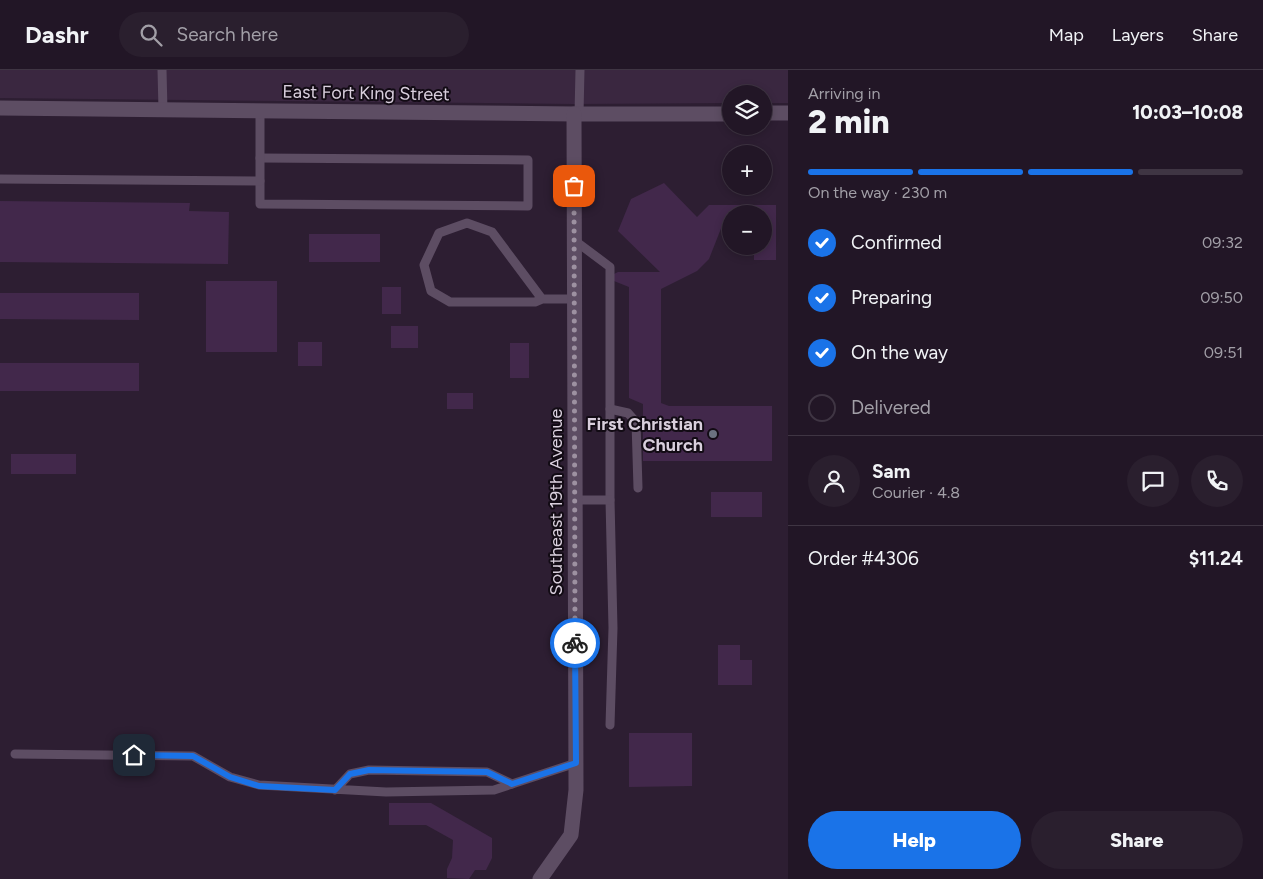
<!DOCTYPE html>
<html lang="en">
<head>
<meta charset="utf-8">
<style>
	:root { --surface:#221626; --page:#2a1f2e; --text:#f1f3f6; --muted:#a29fa7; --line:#3f3543; --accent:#1a73e8 }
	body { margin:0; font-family:Figtree,sans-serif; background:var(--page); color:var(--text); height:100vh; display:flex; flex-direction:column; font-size:19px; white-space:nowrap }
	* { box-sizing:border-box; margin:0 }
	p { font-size:16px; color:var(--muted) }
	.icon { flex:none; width:28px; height:28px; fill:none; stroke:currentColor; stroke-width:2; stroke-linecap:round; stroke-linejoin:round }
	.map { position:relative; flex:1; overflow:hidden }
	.side { display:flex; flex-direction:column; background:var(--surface); width:475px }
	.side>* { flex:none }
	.buttons { position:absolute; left:722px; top:15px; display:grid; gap:10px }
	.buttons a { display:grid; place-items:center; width:50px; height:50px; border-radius:50%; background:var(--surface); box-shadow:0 2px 8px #0003,0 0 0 1px var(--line); font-size:25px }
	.pin { position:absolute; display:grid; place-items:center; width:42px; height:42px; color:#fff; margin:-21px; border-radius:10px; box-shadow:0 2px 8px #0006 }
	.courier { position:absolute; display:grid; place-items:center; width:50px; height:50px; margin:-25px; border:4px solid #1a73e8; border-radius:50%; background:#fff; color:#222; box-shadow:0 1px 6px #0007 }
	.headline em { font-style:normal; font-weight:800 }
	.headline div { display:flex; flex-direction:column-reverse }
	.headline { display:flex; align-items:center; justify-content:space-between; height:85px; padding:0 20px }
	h1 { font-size:32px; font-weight:800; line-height:38px }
	.bar { display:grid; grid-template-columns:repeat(4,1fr); gap:8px 5px; align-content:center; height:60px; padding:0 20px }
	.bar i { height:6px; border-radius:4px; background:var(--line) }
	.bar .on { background:var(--accent) }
	.bar p { grid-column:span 4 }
	.line { display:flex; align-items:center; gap:12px; padding:0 20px; border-top:1px solid var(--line) }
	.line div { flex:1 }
	.round { display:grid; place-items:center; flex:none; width:52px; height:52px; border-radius:26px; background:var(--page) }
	ol { padding:0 20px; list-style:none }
	li { display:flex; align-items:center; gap:15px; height:55px }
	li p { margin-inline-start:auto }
	li .icon { padding:5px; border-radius:50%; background:var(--accent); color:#fff; stroke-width:4 }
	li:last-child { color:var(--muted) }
	li i { width:28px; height:28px; border:2px solid var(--line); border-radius:50% }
	.action { display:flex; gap:10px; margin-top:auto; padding:10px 20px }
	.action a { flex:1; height:58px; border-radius:30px; background:var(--accent); color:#fff; font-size:20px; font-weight:800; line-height:58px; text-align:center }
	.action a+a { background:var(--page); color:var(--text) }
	header { display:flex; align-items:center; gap:30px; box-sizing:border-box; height:70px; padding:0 25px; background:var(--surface); border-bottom:1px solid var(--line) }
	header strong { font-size:24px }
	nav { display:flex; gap:28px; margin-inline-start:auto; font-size:18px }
	.search { width:350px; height:45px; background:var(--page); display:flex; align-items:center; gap:12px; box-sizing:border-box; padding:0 18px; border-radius:28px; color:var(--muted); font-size:19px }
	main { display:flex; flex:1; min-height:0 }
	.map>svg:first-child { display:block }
	.built { fill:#3a2740 }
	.building { fill:#42284b }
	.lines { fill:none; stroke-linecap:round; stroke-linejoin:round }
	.lane { stroke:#5d4d63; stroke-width:9 }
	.secondary { stroke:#5d4d63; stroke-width:15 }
	.done { stroke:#9d91a1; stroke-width:5; stroke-dasharray:0 9 }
	.route { stroke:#1a73e8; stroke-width:6 }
	.worship-dot { fill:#6b7280; stroke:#120b14; stroke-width:2 }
	.labels { text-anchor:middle; stroke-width:4; stroke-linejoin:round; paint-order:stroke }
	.street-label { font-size:18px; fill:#d9cfdd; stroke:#120b14 }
	.poi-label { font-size:18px; font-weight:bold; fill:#d9cfdd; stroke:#120b14; text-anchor:end }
</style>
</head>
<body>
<header>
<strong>Dashr</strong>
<div class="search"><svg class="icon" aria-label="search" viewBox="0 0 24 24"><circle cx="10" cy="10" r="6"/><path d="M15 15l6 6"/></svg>Search here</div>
<nav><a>Map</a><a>Layers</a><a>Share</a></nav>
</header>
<main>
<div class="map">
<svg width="788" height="809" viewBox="0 0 788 809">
	<rect width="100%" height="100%" fill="#2d1e32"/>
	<path class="built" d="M 0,0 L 788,0 L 788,33 L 764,33 L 764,24 L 731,24 L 731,33 L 574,34 L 0,28 Z"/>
	<g class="building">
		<path d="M 664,113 L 697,147 L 709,135 L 776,135 L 776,190 L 754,190 L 754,176 L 764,176 L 764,144 L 731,144 L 731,156 L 722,156 L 709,189 L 697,201 L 661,219 L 661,333 L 669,336 L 772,336 L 772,391 L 643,391 L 643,334 L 629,328 L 629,217 L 614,211 L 614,204 L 618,202 L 660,202 L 618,161 L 631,129 Z"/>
		<path d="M 0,131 L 190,133 L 189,141 L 229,142 L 228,194 L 0,192 Z"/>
		<rect x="309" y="164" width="71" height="28"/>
		<rect x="206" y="211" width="71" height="71"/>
		<rect x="382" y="217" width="19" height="27"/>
		<path d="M 0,223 L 139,223 L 139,250 L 0,249 Z"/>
		<rect x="391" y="256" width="27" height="22"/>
		<rect x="298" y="272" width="24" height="24"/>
		<rect x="510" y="273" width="19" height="35"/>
		<rect x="0" y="293" width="139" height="28"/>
		<rect x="447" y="323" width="26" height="16"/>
		<rect x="11" y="384" width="65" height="20"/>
		<rect x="711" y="422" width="51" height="25"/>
		<path d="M 718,575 L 740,575 L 740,590 L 752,590 L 752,615 L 718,615 Z"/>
		<path d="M 629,663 L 692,663 L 692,716 L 629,717 Z"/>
		<path d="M 389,733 L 431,733 L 492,768 L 492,788 L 486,800 L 475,800 L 469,809 L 447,808 L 447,799 L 452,788 L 453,770 L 426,755 L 389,755 Z"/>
	</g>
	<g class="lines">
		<g class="lane">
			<path d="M 162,0 L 163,40"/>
			<path d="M 579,44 L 580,0"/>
			<path d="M 260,88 L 528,90 L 528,136 L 260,134 L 260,111"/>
			<path d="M 0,109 L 260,111 L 260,41"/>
			<path d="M 574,170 L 610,197 L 610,430 L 613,558 L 610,655"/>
			<path d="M 542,229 L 535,232 L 450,232 L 431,221 L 424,195 L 439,163 L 467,153 L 492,162 L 542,229 L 574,229"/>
			<path d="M 610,339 L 628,343 L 636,352 L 638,418"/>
			<path d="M 575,430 L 610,430"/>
			<path d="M 15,684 L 193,686 L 230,707 L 259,715 L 386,722 L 494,720 L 512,714 L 487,702 L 369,700 L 350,704 L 335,720"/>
			<path d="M 512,714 L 576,693"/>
		</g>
		<g class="secondary">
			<path d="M 0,38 L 574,44 L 731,44"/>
			<path d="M 764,43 L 788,43"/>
			<path d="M 540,809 L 571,765 L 576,720 L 574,44"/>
		</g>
	</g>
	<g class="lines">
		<path class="done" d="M 574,116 L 575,573"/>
		<path class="route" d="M 134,685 L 193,686 L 230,707 L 259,716 L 335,720 L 350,704 L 369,700 L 487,702 L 512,714 L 576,693 L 575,573"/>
	</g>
	<circle class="worship-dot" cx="713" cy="364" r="5"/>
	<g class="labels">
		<g class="street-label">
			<text transform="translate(366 23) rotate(1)" y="6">East Fort King Street</text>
			<text transform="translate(556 432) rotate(-90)" y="6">Southeast 19th Avenue</text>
		</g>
		<g class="poi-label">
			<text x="703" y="360">First Christian<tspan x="703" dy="21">Church</tspan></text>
		</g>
	</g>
</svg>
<div class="buttons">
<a><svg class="icon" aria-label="layers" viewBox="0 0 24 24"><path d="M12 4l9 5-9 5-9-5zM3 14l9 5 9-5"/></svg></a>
<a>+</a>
<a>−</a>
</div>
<div class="pin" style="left:574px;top:116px;background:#ea580c"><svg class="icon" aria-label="bag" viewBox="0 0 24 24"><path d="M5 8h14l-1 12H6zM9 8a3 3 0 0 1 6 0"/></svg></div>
<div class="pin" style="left:134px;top:685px;background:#1f2937"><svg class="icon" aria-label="home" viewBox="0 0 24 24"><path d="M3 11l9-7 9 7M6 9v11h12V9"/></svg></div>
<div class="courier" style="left:575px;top:573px"><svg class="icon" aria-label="bike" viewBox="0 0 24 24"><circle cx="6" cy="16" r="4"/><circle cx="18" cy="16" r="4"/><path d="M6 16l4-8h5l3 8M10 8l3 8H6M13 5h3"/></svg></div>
</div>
<section class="side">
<div class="headline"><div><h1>2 min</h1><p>Arriving in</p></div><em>10:03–10:08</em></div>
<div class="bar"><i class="on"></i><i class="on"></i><i class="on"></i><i></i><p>On the way · 230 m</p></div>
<ol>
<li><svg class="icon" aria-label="check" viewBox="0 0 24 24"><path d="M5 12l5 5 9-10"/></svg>Confirmed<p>09:32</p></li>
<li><svg class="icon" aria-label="check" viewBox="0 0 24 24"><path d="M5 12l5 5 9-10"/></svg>Preparing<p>09:50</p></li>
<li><svg class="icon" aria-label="check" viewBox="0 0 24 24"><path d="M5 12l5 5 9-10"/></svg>On the way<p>09:51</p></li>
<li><i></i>Delivered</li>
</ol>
<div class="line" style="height:90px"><a class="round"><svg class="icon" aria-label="person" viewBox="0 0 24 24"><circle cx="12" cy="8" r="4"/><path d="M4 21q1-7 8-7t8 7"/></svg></a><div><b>Sam</b><p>Courier · 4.8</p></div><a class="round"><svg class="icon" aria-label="chat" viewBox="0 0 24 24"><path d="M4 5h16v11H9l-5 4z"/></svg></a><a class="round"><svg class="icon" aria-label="phone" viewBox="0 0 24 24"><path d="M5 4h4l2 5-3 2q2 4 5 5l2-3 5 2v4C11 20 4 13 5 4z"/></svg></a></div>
<div class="line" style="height:65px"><div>Order #4306</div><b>$11.24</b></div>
<div class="action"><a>Help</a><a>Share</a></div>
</section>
</main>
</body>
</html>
